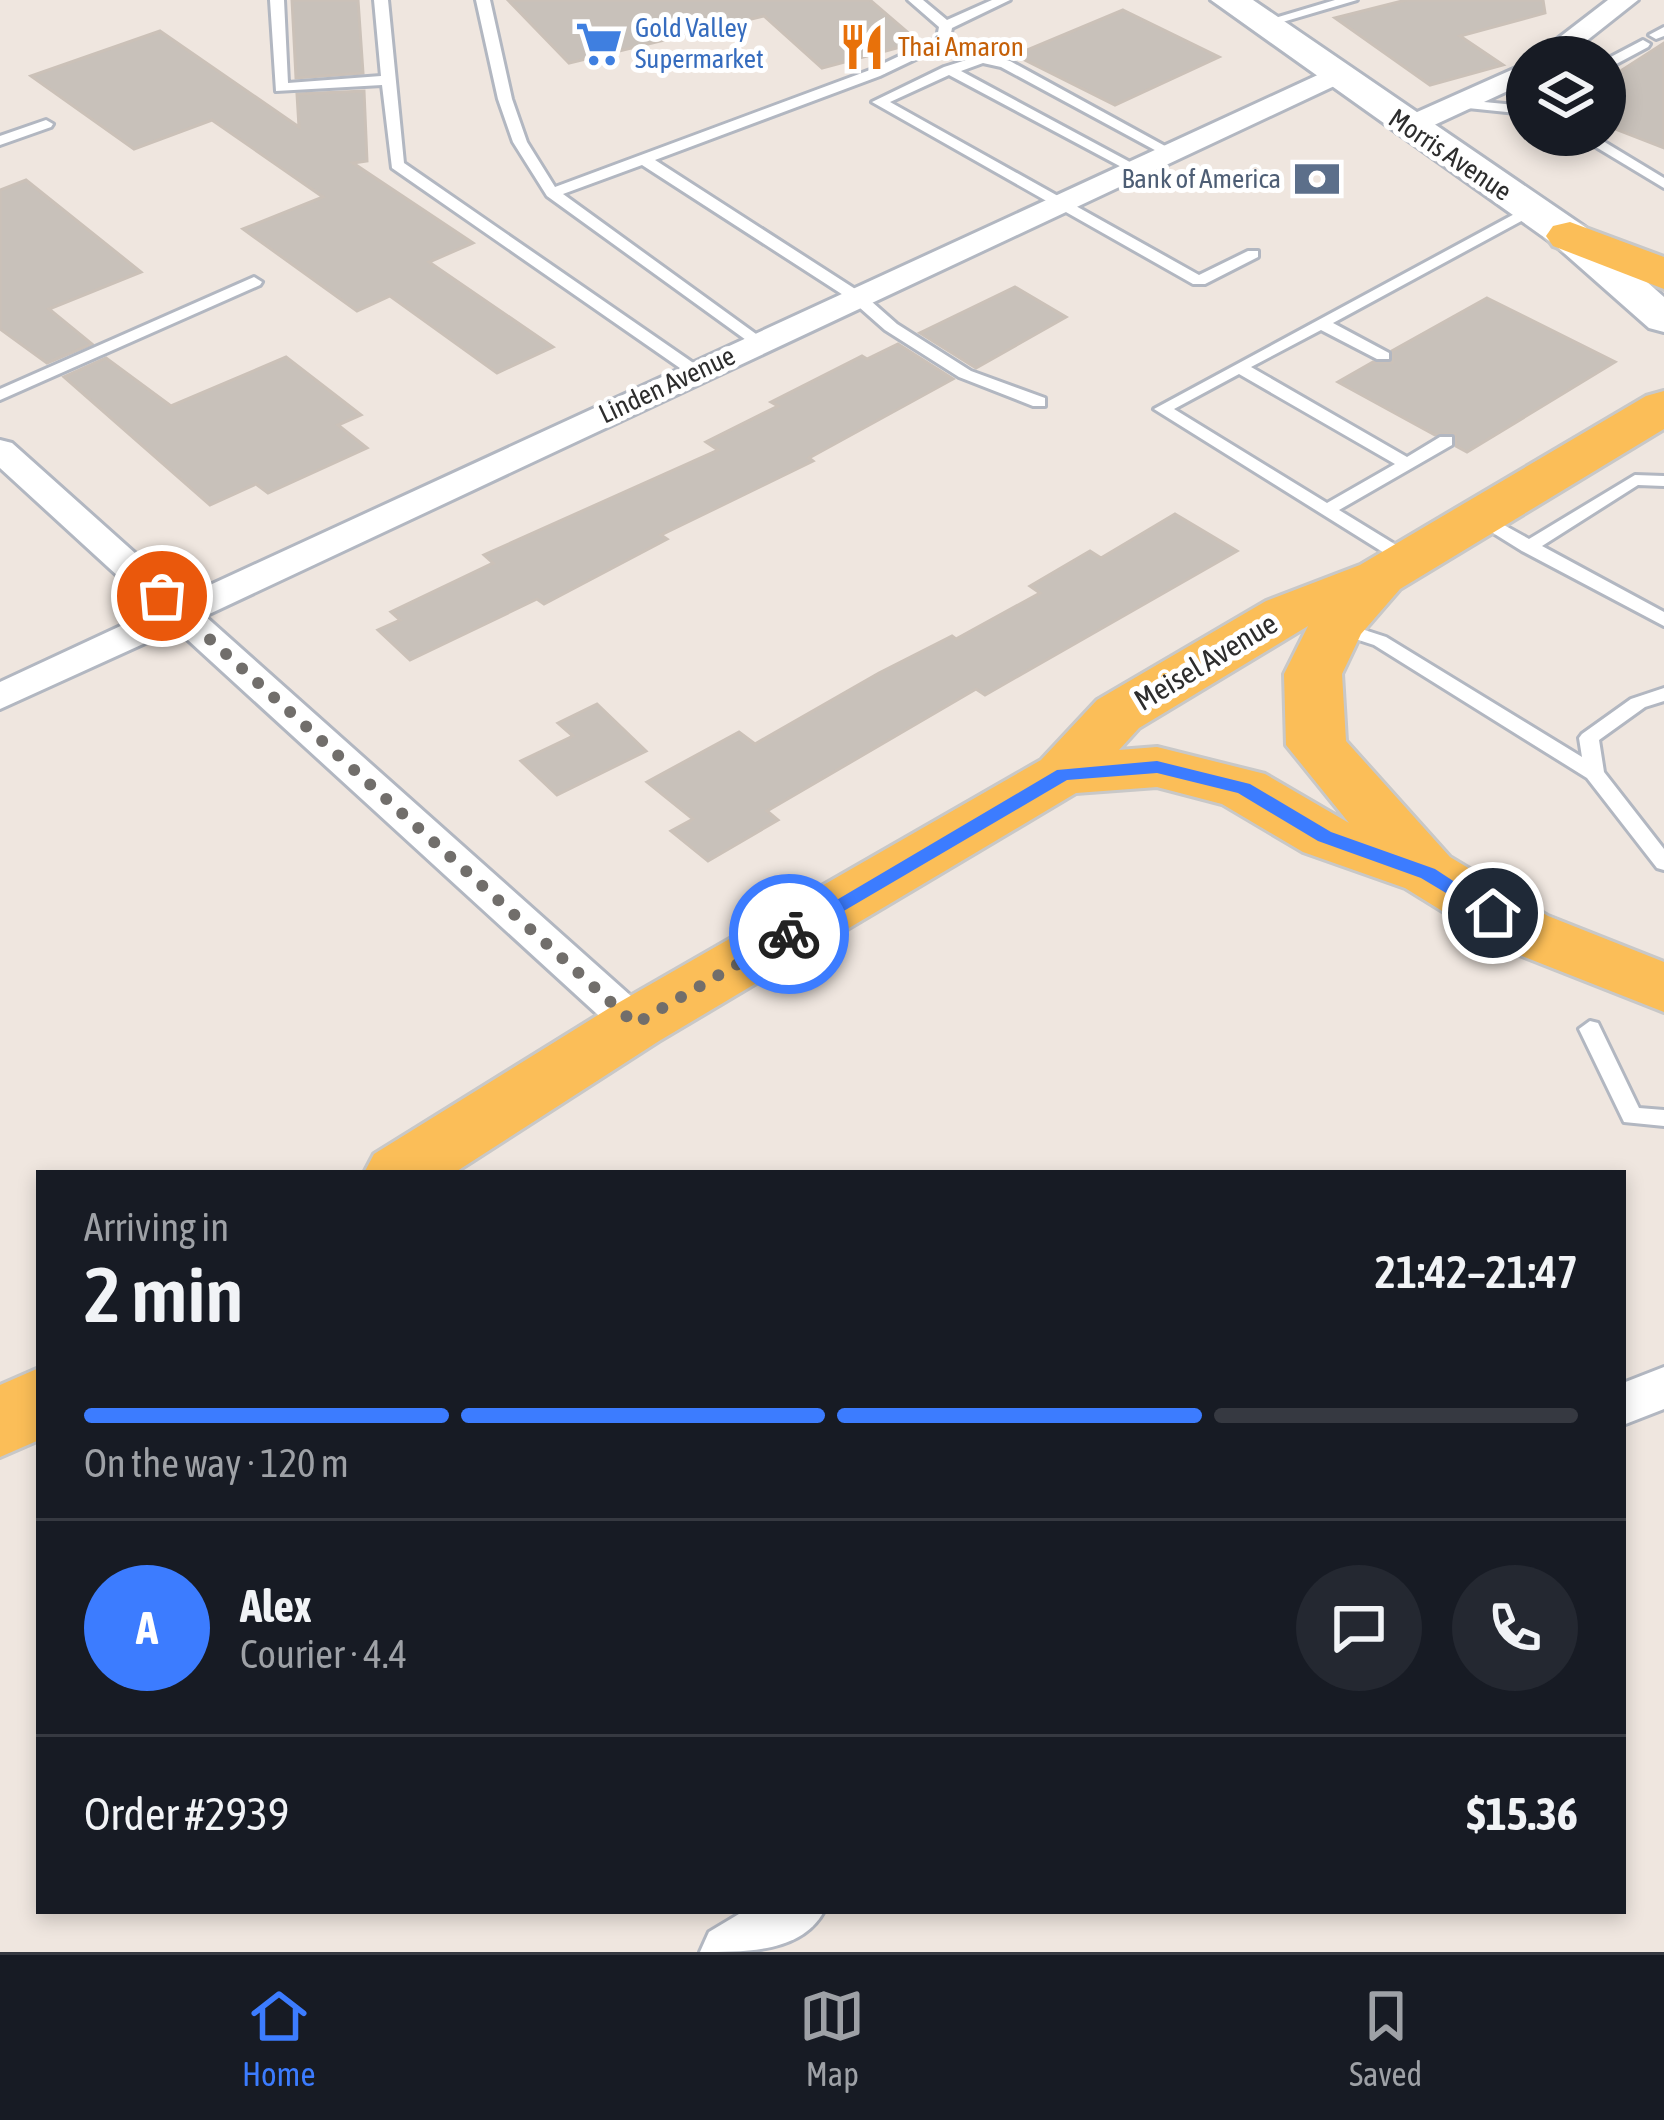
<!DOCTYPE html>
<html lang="en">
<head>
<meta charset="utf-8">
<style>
	:root { --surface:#171b24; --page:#242831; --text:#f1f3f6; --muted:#9ea1a6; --line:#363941; --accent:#3c7cff }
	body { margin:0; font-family:"Asap Condensed",sans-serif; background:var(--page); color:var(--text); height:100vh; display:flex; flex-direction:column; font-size:45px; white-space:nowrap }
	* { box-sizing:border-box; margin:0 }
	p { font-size:39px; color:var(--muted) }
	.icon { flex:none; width:66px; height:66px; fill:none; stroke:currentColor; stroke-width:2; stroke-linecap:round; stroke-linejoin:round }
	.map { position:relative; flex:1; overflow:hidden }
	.drawer { position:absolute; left:36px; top:1170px; width:1590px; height:744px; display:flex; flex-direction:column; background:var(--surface); border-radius:0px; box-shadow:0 6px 18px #0003 }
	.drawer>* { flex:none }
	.fabs { position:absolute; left:1506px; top:36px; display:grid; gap:24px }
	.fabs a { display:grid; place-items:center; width:120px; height:120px; border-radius:50%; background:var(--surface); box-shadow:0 6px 18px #0003; font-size:60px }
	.pin { position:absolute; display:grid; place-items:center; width:102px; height:102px; color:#fff; margin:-51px; border:6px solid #fff; border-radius:50%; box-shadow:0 3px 12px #0007 }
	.courier { position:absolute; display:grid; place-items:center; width:120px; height:120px; margin:-60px; border:9px solid #3c7cff; border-radius:50%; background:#fff; color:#222; box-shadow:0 3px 15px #0007 }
	.overview em { font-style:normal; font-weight:600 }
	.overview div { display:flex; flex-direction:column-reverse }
	.overview { display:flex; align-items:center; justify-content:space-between; height:204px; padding:0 48px }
	h1 { font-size:78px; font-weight:600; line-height:90px }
	.bar { display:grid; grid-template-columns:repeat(4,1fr); gap:18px 12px; align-content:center; height:144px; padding:0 48px }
	.bar i { height:15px; border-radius:9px; background:var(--line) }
	.bar .current { background:var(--accent) }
	.bar p { grid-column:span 4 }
	.line { display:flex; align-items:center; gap:30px; padding:0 48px; border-top:3px solid var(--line) }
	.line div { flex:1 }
	.round { display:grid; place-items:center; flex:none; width:126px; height:126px; border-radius:63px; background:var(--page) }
	.dock { display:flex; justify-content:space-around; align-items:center; height:168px; border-top:3px solid var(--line); background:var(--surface); font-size:33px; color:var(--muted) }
	.dock a { display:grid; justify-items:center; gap:6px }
	.dock .current { color:var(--accent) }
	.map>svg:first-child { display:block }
	.building { fill:#c8c1ba; stroke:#cbc1b8; stroke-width:3 }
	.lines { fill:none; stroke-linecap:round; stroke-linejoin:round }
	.lane-casing { stroke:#b2b7c1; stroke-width:6 }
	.street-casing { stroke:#b2b7c1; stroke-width:6 }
	.secondary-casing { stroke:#b2b7c1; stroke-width:6 }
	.primary-casing { stroke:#c8c8c8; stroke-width:6 }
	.lane { fill:#fff; fill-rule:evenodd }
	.street { fill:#fff; fill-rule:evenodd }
	.secondary { fill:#fff; fill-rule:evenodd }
	.primary { fill:#fbbe58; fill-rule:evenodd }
	.route { fill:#3c7cff }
	.done { stroke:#716e6b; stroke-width:12; stroke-dasharray:0 21.6 }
	.labels { text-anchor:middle; stroke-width:10; stroke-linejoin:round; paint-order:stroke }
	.far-shop-label { font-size:27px; fill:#366cbe; stroke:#fff; text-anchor:start }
	.far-food-label { font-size:27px; fill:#c56008; stroke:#fff; text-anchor:start }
	.far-street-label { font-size:27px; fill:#2d2d2d; stroke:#fff }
	.far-service-label { font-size:27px; fill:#4e5e75; stroke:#fff; text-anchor:end }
	.street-label { font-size:30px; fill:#2d2d2d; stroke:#fff }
</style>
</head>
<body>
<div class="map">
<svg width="1664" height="1952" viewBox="0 0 1664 1952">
	<rect width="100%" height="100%" fill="#efe6df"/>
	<g class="building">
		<path d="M 292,0 L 358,0 L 363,73 L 296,78 Z"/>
		<path d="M 508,0 L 870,0 L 919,42 L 822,68 L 764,16 L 569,63 Z"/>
		<path d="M 1406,0 L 1543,0 L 1545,13 L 1460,36 L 1503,65 L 1430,85 L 1335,18 Z"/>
		<path d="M 1123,10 L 1219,57 L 1115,105 L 1015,55 Z"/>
		<path d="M 160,31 L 299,127 L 297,94 L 364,91 L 367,161 L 353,163 L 473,243 L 429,262 L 553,347 L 497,373 L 390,296 L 357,311 L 243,229 L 323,197 L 212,120 L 134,149 L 31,76 Z"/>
		<path d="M 1664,43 L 1664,148 L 1605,125 L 1605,81 Z"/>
		<path d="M 26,180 L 141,272 L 49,309 L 92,344 L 47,363 L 0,329 L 0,190 Z"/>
		<path d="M 1015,287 L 1066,317 L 976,368 L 920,333 Z"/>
		<path d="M 1487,298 L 1615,362 L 1467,452 L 1456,446 L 1455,434 L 1435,435 L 1338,382 L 1373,362 L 1392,362 L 1392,351 Z"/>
		<path d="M 898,344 L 953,379 L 809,458 L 813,461 L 661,535 L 667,539 L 544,604 L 537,599 L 410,660 L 378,630 L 400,620 L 391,612 L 493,563 L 484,555 L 718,450 L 706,442 L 778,406 L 771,402 L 862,356 L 867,359 Z"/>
		<path d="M 286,357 L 361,415 L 338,425 L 367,448 L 268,493 L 256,484 L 210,505 L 64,377 L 106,358 L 171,406 Z"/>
		<path d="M 1175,514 L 1237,551 L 985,695 L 976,689 L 767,811 L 778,820 L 708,861 L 671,831 L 693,819 L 647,782 L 739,732 L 755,744 L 879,673 L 952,636 L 956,639 L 1040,593 L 1030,586 L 1090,551 L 1101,558 Z"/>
		<path d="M 597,704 L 646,751 L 557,795 L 521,761 L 573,736 L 558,723 Z"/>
	</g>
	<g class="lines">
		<defs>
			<g id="lane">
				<path d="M 270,0 L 284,0 L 288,83 L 381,76 L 374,0 L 388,0 L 404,163 L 702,369 L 702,375 L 690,375 L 392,168 L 382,85 L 276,91 Z"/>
				<path d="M 476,0 L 490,0 L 512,99 L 527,142 L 555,187 L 870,70 L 937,38 L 939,27 L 908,0 L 923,0 L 947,20 L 992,0 L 1010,0 L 952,28 L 949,43 L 880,76 L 655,160 L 863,294 L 897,324 L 971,371 L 1045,398 L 1045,406 L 1033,406 L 959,377 L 885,330 L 851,300 L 642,165 L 563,194 L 767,342 L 759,347 L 753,345 L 547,196 L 513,142 L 498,99 Z"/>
				<path d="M 1335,0 L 1357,0 L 1262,28 L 1255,24 Z"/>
				<path d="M 1664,27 L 1664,36 L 1656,39 L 1649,35 Z"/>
				<path d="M 1643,40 L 1650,44 L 1648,47 L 1605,70 L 1605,60 Z"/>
				<path d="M 982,55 L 1010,61 L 1176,152 L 1164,155 L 1001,67 L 983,63 L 961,71 L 1141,168 L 1129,171 L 949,75 L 890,102 L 1199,275 L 1248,251 L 1258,251 L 1258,257 L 1205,284 L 1193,284 L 872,102 L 944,67 Z"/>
				<path d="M 1463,100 L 1527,106 L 1527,114 L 1458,107 L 1456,104 Z"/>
				<path d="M 46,120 L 53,124 L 51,127 L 0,145 L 0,136 Z"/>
				<path d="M 1576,135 L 1593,135 L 1664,178 L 1664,188 Z"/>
				<path d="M 1531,205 L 1539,210 L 1536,213 L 1333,323 L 1389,353 L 1389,359 L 1377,359 L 1321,330 L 1251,367 L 1407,457 L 1440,437 L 1452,437 L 1452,445 L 1339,510 L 1414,556 L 1414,564 L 1402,564 L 1154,409 ZM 1239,374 L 1395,464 L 1327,503 L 1174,409 Z"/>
				<path d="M 254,277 L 262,282 L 260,285 L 0,400 L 0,389 Z"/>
				<path d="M 1635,475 L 1664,476 L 1664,486 L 1638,485 L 1542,546 L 1664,612 L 1664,626 L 1522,551 L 1469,518 L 1478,513 L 1484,514 L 1529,539 Z"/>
				<path d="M 1337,621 L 1386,637 L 1582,757 L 1579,738 L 1582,734 L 1631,699 L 1664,688 L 1664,701 L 1645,707 L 1599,740 L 1604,772 L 1664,849 L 1664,870 L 1657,868 L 1587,778 L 1374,645 L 1331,631 L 1328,627 Z"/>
				<path d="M 1590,1021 L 1598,1023 L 1639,1108 L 1664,1110 L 1664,1126 L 1624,1122 L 1579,1029 Z"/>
			</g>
			<g id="street">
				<path d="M 1608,0 L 1638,0 L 1566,57 L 1534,57 Z"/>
				<path d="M 1527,63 L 1527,82 L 1417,133 L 1397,133 L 1393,127 L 1397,121 Z"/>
				<path d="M 1335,67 L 1349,75 L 1345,81 L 205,616 L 650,1013 L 656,1024 L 650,1035 L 635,1040 L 620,1035 L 176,629 L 0,709 L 0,682 L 155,610 L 0,468 L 0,440 L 12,443 L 184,597 Z"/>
				<path d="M 1664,1367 L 1664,1409 L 1623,1425 L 1623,1383 Z"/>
				<path d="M 744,1911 L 824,1911 C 802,1952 748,1952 700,1952 L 709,1932 Z"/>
			</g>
			<path id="secondary" d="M 1211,0 L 1253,0 L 1585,227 L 1664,297 L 1664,332 L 1649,328 L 1555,245 Z"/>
			<g id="primary">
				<path d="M 1570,222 L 1664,257 L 1664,289 L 1553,246 L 1546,236 L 1553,226 Z"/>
				<path d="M 1664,391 L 1664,429 L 1400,589 L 1361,634 L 1342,674 L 1346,741 L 1450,857 L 1548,916 L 1664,962 L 1664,1012 L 1502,948 L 1405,888 L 1303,852 L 1222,804 L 1157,787 L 1076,793 L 659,1041 L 454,1173 L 364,1173 L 374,1154 L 611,1007 L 1041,760 L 1097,700 L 1266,601 L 1360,565 L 1646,396 ZM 1308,626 L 1284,674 L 1286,745 L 1349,823 L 1265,774 L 1157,747 L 1119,750 L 1139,728 Z"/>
				<path d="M 39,1368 L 39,1440 L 0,1457 L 0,1385 Z"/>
			</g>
		</defs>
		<use href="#lane" class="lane-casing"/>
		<use href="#street" class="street-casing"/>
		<use href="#secondary" class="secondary-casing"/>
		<use href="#primary" class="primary-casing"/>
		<use href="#lane" class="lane"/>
		<use href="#street" class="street"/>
		<use href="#secondary" class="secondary"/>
		<use href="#primary" class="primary"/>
	</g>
	<path class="route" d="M 1157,761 L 1250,784 L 1331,832 L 1435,869 L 1502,913 L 1493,919 L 1486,917 L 1421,878 L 1318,841 L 1238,793 L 1157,773 L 1067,780 L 796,939 L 782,939 L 779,934 L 1057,770 Z"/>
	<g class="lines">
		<path class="done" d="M 162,596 L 635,1024 L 789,934"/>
	</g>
	<defs>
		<symbol id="supermarket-bare" viewBox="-9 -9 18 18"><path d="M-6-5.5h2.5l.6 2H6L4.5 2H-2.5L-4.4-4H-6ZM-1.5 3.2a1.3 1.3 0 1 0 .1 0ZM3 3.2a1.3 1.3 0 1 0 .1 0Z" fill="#3f7fe0" stroke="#fff" stroke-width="2.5" paint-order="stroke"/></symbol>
		<symbol id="restaurant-bare" viewBox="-9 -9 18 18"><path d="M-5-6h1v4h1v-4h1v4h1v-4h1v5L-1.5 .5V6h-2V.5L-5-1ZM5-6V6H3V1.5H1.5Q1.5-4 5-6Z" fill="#e8710a" stroke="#fff" stroke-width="2.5" paint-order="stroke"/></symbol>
		<symbol id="bank-bare" viewBox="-9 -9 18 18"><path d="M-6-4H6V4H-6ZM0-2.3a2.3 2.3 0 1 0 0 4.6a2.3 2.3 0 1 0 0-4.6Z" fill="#5c6f8a" stroke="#fff" stroke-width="2.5" paint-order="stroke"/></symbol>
	</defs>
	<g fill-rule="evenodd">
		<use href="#supermarket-bare" x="566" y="11" width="66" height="66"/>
		<use href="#restaurant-bare" x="829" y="14" width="66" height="66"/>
		<use href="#bank-bare" x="1284" y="146" width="66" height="66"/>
	</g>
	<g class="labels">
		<g class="far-shop-label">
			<text x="635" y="37">Gold Valley<tspan x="635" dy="31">Supermarket</tspan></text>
		</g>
		<g class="far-food-label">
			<text x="898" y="56">Thai Amaron</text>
		</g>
		<g class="far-street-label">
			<text transform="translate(1450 155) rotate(34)" y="9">Morris Avenue</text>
			<text transform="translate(667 385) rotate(-25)" y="9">Linden Avenue</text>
		</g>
		<g class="far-service-label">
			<text x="1281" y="188">Bank of America</text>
		</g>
		<g class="street-label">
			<text transform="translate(1206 662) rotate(-31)" y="10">Meisel Avenue</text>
		</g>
	</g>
</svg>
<div class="fabs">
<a><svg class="icon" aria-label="layers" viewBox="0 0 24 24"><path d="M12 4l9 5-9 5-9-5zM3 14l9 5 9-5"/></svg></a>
</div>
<div class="pin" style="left:162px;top:596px;background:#ea580c"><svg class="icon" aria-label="bag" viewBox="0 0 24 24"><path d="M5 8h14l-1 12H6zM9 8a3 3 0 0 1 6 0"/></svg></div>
<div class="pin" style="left:1493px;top:913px;background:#1f2937"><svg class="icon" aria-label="home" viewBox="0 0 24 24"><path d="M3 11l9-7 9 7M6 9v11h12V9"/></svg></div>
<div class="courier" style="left:789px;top:934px"><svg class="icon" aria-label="bike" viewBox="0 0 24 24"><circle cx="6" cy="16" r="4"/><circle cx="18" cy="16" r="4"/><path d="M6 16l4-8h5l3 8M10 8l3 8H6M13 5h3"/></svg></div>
<section class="drawer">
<div class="overview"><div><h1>2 min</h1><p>Arriving in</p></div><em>21:42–21:47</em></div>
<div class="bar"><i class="current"></i><i class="current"></i><i class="current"></i><i></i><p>On the way · 120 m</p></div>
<div class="line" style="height:216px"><b class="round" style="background:var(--accent);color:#fff">A</b><div><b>Alex</b><p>Courier · 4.4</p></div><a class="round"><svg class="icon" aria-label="chat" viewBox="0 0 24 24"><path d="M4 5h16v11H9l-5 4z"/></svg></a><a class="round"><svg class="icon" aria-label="phone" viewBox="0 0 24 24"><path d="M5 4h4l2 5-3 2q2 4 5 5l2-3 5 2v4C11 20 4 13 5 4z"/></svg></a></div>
<div class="line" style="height:156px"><div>Order #2939</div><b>$15.36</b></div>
</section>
</div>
<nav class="dock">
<a class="current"><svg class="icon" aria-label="home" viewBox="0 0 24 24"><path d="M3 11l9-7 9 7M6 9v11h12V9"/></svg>Home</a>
<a><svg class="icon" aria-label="map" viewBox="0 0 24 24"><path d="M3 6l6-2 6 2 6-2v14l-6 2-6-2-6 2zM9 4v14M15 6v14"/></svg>Map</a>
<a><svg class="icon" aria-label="saved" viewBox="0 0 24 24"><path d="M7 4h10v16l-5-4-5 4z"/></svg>Saved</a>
</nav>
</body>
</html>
